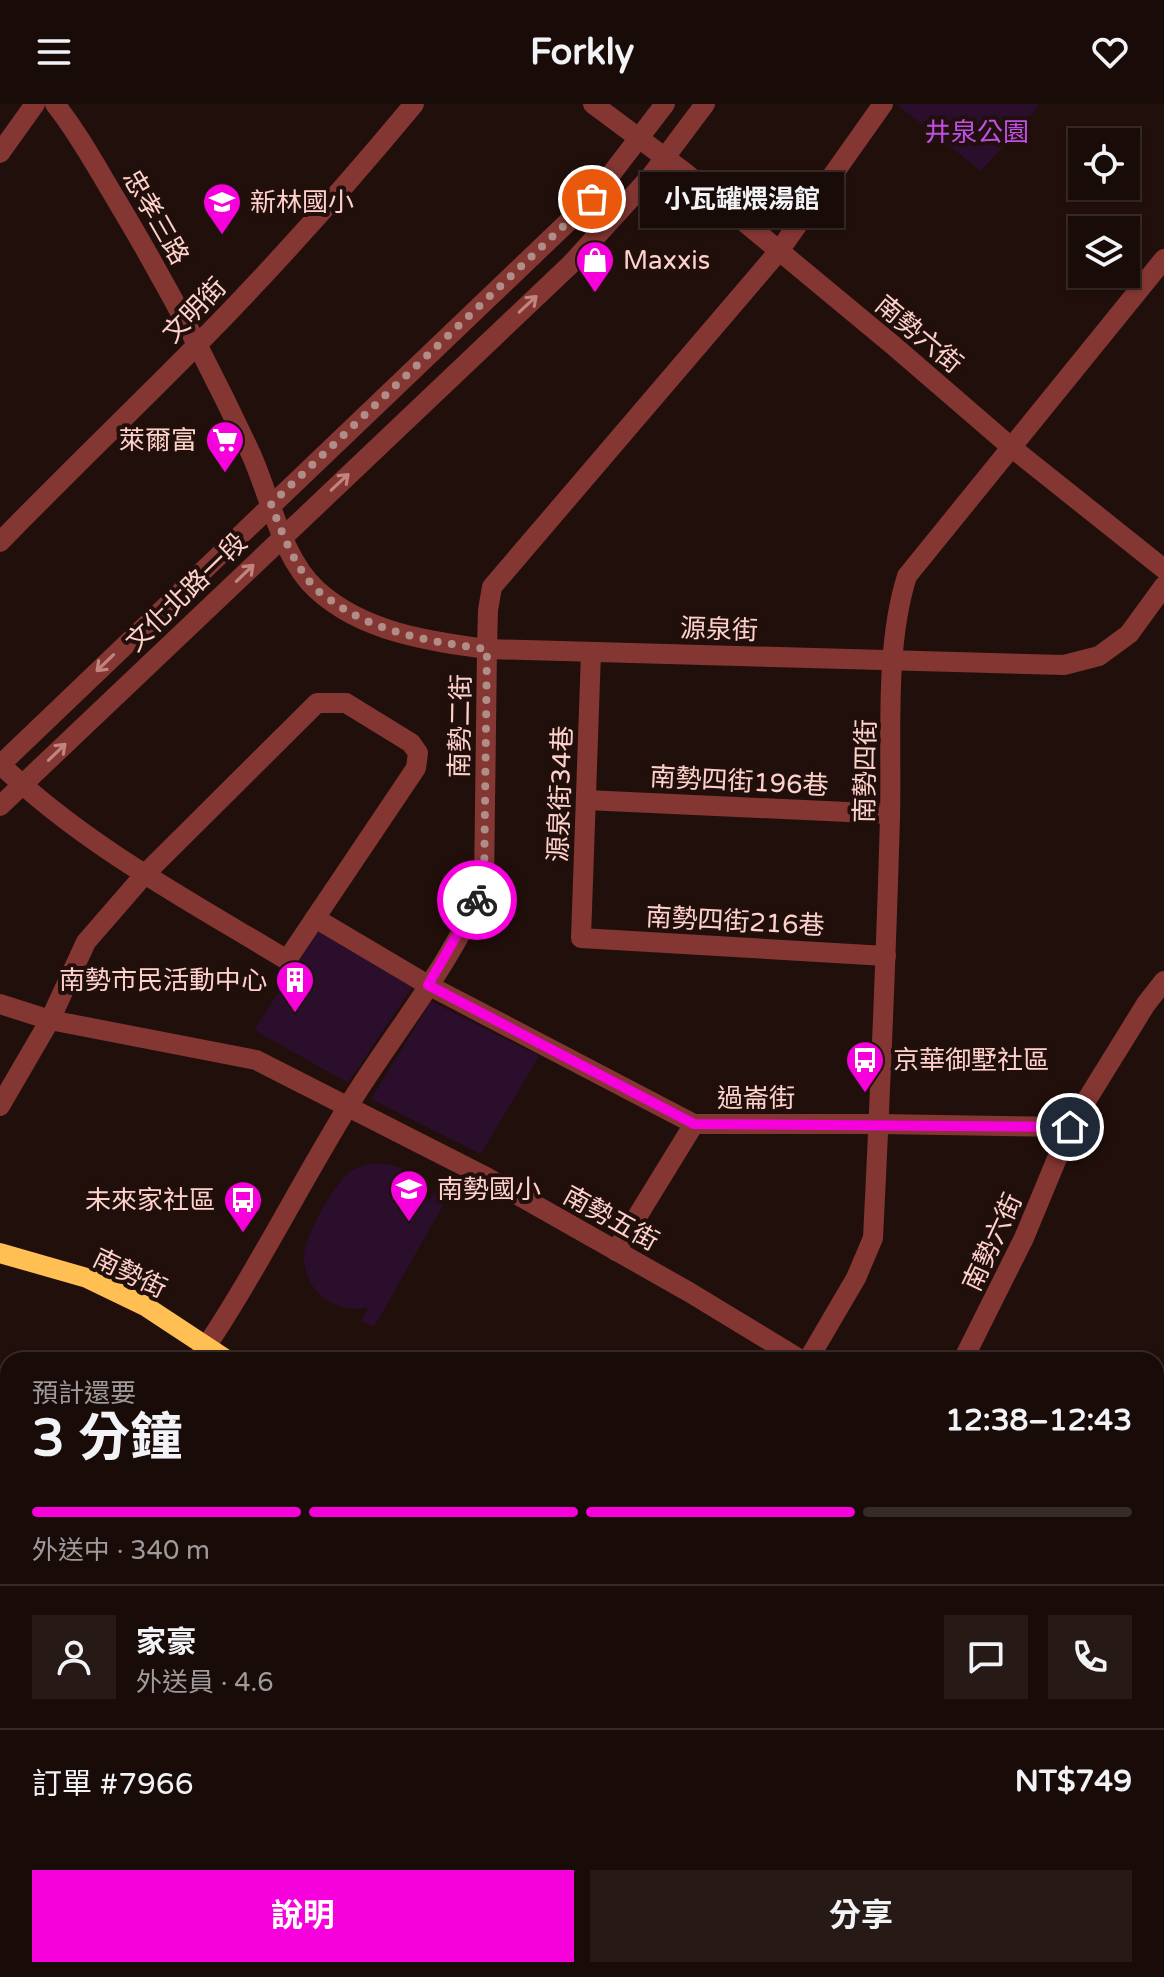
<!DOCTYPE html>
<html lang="zh-TW">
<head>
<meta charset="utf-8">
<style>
	:root { --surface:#190b08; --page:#261916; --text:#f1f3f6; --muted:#9f9b9c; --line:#372b29; --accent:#f600dc }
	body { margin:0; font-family:"Varela Round","Noto Sans TC",sans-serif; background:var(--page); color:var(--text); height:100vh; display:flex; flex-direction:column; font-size:30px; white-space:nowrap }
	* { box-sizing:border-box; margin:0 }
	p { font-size:26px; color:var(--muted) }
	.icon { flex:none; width:44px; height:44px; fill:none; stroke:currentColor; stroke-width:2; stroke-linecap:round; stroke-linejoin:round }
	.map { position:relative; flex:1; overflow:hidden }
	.sheet { position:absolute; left:0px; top:1248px; width:1164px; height:626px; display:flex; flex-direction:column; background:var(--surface); border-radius:24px 24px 0 0; box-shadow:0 2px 6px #0004,0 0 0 2px var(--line) }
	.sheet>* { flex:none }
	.controls { position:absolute; left:1068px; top:24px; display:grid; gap:16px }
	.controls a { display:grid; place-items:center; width:72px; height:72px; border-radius:0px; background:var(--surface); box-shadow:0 2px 6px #0004,0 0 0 2px var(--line); font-size:40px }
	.pin { position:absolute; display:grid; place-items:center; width:68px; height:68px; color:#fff; margin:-34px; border:4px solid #fff; border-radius:50%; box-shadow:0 2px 8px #0007 }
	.courier { position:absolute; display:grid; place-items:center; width:80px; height:80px; margin:-40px; border:6px solid #f600dc; border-radius:50%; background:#fff; color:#222; box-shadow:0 2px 10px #0007 }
	.bubble { position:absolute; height:56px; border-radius:0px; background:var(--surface); box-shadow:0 2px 6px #0004,0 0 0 2px var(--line); font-size:26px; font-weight:700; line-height:56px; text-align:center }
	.summary em { font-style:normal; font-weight:700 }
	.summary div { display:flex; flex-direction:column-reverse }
	.summary { display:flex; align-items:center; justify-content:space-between; height:136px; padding:0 32px }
	h1 { font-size:52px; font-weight:700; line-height:60px }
	.bar { display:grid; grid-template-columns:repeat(4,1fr); gap:12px 8px; align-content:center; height:96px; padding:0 32px }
	.bar i { height:10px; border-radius:6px; background:var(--line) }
	.bar .current { background:var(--accent) }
	.bar p { grid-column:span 4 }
	.line { display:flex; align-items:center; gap:20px; padding:0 32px; border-top:2px solid var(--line) }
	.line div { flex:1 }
	.round { display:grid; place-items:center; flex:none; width:84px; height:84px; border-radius:0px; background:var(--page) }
	.action { display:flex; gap:16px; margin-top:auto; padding:16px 32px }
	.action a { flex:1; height:92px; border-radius:0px; background:var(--accent); color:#fff; font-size:32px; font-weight:700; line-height:92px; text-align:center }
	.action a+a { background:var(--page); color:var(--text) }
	header { display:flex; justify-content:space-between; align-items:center; height:104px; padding:0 32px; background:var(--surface); font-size:36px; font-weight:700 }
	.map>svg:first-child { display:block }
	.green { fill:#2a0e2b }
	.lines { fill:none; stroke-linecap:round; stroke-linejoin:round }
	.minor { stroke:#843632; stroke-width:20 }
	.major { stroke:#ffbf52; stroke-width:20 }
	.oneway { stroke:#c2847e }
	.done { stroke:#b18d88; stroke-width:8; stroke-dasharray:0 14.4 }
	.route { stroke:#f600dc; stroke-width:10 }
	.labels { text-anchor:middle; stroke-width:8; stroke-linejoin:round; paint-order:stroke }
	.park-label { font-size:26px; fill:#c24ee8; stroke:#210f0b }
	.poi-label { font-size:26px; fill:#ffd1cb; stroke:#210f0b; text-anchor:start }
	.street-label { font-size:26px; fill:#ffd1cb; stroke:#210f0b }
</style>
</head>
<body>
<header><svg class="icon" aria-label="menu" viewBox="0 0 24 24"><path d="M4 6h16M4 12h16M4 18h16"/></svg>Forkly<svg class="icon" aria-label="heart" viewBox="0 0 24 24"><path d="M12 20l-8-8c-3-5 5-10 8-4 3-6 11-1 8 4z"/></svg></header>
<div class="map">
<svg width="1164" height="1873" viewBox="0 0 1164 1873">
	<rect width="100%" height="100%" fill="#210f0b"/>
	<g class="green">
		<path d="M 896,0 L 1038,0 L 1038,3 L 981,67 Z"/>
		<path d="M 320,825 L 413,882 L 348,979 L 254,926 Z"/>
		<path d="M 431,897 L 539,952 L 481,1050 L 371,995 Z"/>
		<path d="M 380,1059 C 406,1062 418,1073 429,1097 L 436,1084 L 449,1091 L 374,1223 L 361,1217 L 368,1204 C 336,1210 305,1189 304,1154 C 303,1134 334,1080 350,1068 C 359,1061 370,1060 380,1059 Z"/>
	</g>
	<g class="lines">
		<g class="minor">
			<path d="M 55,0 C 79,30 97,64 117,97 C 166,179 211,264 251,350 C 270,392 282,455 317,486 C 363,528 428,537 487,545 L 1064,561 L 1099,552 L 1129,530 L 1164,482"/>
			<path d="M 593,0 L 683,67 L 894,242 L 1011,343 L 1164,465"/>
			<path d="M 0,49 L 35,0"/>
			<path d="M 0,438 C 65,371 133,306 198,240 C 274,163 345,83 414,0"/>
			<path d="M 591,548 L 581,834 L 886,852"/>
			<path d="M 0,661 L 592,95 L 665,0"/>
			<path d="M 586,696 L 890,710"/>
			<path d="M 0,702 L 571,160 L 651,72 L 705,0"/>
			<path d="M 315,814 L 428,881 L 694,1020 L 879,1020 L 1070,1023"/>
			<path d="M 0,900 L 50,916 L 256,956 L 486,1073 L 689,1188 L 801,1256"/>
			<path d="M 0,1002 L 50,916 L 86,838 L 145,770 L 317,599 L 346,599 L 411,639 L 418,649 L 416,664 L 287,856 C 188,796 84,741 0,660"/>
			<path d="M 616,1147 L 694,1020"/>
			<path d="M 197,1256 C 252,1176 296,1087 347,1004 C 392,930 452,861 484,780 L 487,545 L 488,506 L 492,483 L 779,147 L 883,0"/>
			<path d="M 808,1256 L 856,1174 L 873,1134 C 880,994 886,854 890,714 C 892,638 884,544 907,472 L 1164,155"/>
			<path d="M 963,1256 L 1024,1134 L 1070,1023 L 1146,900 L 1164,877"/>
			<path d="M 0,1345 L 8,1350"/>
			<path d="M 0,1481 L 8,1485"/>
			<path d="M 0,1626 L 8,1630"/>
			<path d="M 0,1772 L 6,1777 L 4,1788 L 0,1794"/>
			<path d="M 1156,1801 L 1164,1786"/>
			<path d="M 802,1866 L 806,1873"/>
			<path d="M 192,1870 L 198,1873"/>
			<path d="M 91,1873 L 95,1866"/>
			<path d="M 450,1873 L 454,1866"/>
			<path d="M 627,1873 L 631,1866"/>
			<path d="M 1135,1873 L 1141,1866"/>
		</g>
		<g class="major">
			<path d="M 0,1149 L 87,1174 L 145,1202 L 227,1256"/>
			<path d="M 1156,1837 L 1164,1841"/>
		</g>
	</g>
	<defs><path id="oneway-shaft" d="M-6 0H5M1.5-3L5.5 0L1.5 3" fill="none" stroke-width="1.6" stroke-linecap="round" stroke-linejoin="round" transform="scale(2)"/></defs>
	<g class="oneway">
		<use href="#oneway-shaft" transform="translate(528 200) rotate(-43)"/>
		<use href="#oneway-shaft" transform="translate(340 378) rotate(-43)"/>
		<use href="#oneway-shaft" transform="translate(245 469) rotate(-44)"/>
		<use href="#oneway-shaft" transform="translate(105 559) rotate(136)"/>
		<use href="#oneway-shaft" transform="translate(57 648) rotate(-44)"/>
	</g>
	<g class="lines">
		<path class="done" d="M 477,796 L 484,780 L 487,545 C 432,538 380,530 333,498 C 327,493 319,489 314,483 C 293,459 282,429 271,400 L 592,95"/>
		<path class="route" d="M 477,796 L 428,881 L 694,1020 L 1070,1023"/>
	</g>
	<defs>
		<symbol id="school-pin" viewBox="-11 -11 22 30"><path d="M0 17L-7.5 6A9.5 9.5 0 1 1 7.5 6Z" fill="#f600dc" stroke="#210f0b"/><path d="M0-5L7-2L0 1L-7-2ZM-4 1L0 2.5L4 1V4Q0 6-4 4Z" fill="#fff"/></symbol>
		<symbol id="shop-pin" viewBox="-11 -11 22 30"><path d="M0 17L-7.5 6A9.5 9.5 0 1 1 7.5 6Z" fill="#f600dc" stroke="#210f0b"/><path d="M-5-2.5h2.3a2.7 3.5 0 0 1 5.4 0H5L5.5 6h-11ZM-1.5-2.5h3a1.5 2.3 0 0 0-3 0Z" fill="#fff"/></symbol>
		<symbol id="supermarket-pin" viewBox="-11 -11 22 30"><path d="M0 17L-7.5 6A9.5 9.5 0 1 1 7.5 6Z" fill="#f600dc" stroke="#210f0b"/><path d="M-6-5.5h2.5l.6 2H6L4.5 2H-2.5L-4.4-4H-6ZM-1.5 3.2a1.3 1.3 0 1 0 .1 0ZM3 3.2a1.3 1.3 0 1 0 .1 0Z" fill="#fff"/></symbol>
		<symbol id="building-pin" viewBox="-11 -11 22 30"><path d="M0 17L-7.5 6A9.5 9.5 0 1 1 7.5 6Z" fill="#f600dc" stroke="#210f0b"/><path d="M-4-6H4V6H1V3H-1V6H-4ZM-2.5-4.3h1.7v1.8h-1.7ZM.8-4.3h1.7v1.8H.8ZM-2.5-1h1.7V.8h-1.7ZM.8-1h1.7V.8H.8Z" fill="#fff"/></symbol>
		<symbol id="bus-pin" viewBox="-11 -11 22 30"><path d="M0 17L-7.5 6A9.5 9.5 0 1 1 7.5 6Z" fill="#f600dc" stroke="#210f0b"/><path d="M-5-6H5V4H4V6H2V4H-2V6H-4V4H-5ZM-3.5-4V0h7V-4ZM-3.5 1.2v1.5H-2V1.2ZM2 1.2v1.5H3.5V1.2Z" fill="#fff"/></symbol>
	</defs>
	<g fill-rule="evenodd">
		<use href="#school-pin" x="200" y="76" width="44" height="60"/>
		<use href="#shop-pin" x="573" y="134" width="44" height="60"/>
		<use href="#supermarket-pin" x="203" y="314" width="44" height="60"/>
		<use href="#building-pin" x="273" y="854" width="44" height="60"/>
		<use href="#bus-pin" x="843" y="934" width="44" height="60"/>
		<use href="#school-pin" x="387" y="1063" width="44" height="60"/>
		<use href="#bus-pin" x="221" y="1074" width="44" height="60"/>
	</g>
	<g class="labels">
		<g class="park-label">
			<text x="977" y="37">井泉公園</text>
		</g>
		<g class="poi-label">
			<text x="250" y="107">新林國小</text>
			<text x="623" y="165">Maxxis</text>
			<text x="197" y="345" text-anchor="end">萊爾富</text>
			<text x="267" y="885" text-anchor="end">南勢市民活動中心</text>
			<text x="893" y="965">京華御墅社區</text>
			<text x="437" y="1094">南勢國小</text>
			<text x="215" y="1105" text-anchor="end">未來家社區</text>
		</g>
		<g class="street-label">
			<text transform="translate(156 113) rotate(60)" y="9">忠孝三路</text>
			<text transform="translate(194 206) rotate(-46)" y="9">文明街</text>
			<text transform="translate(919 230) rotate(40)" y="9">南勢六街</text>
			<text transform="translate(186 488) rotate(-44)" y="9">文化北路一段</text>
			<text transform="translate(719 525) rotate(2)" y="9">源泉街</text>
			<text transform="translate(460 622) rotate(-89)" y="9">南勢二街</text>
			<text transform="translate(865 667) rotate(-89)" y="9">南勢四街</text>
			<text transform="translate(739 677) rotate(3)" y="9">南勢四街196巷</text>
			<text transform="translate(560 690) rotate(-88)" y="9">源泉街34巷</text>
			<text transform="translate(735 817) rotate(3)" y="9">南勢四街216巷</text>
			<text x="756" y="1003">過崙街</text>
			<text transform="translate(611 1114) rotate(29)" y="9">南勢五街</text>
			<text transform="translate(992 1138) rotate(-65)" y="9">南勢六街</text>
			<text transform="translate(130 1169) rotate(26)" y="9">南勢街</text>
		</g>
	</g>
</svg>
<div class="controls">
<a><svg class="icon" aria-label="locate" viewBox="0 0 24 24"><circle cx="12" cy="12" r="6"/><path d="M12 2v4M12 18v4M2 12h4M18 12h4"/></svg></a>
<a><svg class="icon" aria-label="layers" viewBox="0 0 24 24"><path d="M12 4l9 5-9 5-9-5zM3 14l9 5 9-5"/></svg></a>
</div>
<div class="pin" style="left:592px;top:95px;background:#ea580c"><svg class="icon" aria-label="bag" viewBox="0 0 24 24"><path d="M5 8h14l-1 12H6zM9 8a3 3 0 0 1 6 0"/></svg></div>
<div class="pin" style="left:1070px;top:1023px;background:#1f2937"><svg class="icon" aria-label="home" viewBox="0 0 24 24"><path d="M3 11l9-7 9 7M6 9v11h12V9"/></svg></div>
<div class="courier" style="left:477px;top:796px"><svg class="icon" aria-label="bike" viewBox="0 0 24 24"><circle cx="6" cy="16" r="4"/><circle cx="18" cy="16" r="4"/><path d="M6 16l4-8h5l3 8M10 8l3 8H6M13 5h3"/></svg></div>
<div class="bubble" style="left:640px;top:68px;width:204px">小瓦罐煨湯館</div>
<section class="sheet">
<div class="summary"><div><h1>3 分鐘</h1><p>預計還要</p></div><em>12:38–12:43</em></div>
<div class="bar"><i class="current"></i><i class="current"></i><i class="current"></i><i></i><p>外送中 · 340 m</p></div>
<div class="line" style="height:144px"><a class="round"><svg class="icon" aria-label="person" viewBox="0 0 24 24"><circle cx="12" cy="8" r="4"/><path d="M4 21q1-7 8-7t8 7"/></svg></a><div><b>家豪</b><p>外送員 · 4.6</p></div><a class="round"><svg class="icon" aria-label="chat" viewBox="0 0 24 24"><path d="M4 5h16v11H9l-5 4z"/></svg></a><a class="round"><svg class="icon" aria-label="phone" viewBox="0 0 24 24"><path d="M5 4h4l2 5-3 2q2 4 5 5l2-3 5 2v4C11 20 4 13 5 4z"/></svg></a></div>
<div class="line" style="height:104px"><div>訂單 #7966</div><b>NT$749</b></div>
<div class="action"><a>說明</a><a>分享</a></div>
</section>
</div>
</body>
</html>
